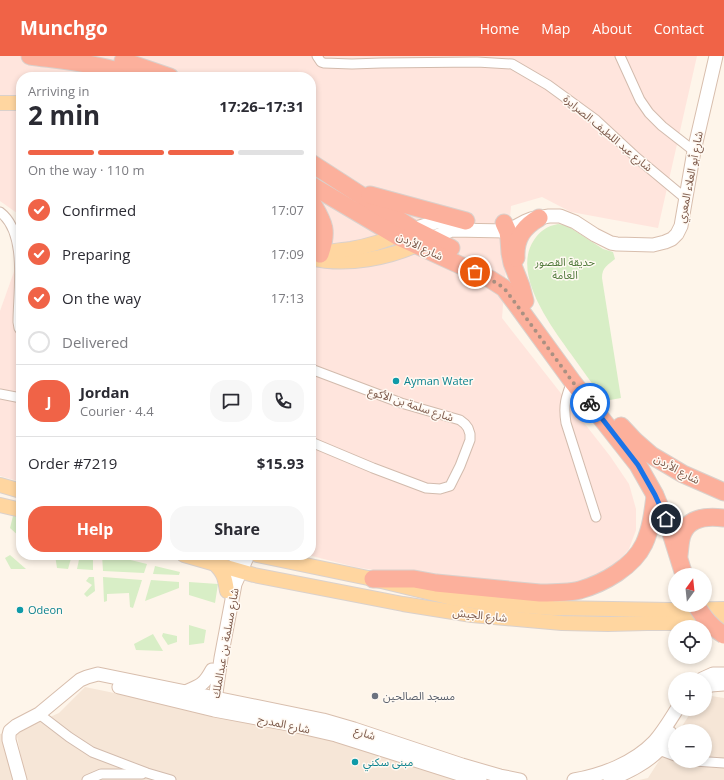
<!DOCTYPE html>
<html lang="en">
<head>
<meta charset="utf-8">
<style>
	:root { --surface:#fff; --page:#f7f7f7; --text:#2b2b33; --muted:#7c7c81; --line:#e1e1e2; --accent:#f06347 }
	body { margin:0; font-family:"Open Sans","Noto Sans Arabic",sans-serif; background:var(--page); color:var(--text); height:100vh; display:flex; flex-direction:column; font-size:15px; white-space:nowrap }
	* { box-sizing:border-box; margin:0 }
	p { font-size:13px; color:var(--muted) }
	.icon { flex:none; width:22px; height:22px; fill:none; stroke:currentColor; stroke-width:2; stroke-linecap:round; stroke-linejoin:round }
	.map { position:relative; flex:1; overflow:hidden }
	.sheet { position:absolute; left:16px; top:16px; width:300px; height:488px; display:flex; flex-direction:column; background:var(--surface); border-radius:16px; box-shadow:0 2px 6px #0003 }
	.sheet>* { flex:none }
	.needle { width:26px; rotate:15deg }
	.tools { position:absolute; left:668px; top:512px; display:grid; gap:8px }
	.tools a { display:grid; place-items:center; width:44px; height:44px; border-radius:50%; background:var(--surface); box-shadow:0 2px 6px #0003; font-size:20px }
	.pin { position:absolute; display:grid; place-items:center; width:34px; height:34px; color:#fff; margin:-17px; border:2px solid #fff; border-radius:50%; box-shadow:0 1px 4px #0007 }
	.courier { position:absolute; display:grid; place-items:center; width:40px; height:40px; margin:-20px; border:3px solid #1a73e8; border-radius:50%; background:#fff; color:#222; box-shadow:0 1px 5px #0007 }
	.summary em { font-style:normal; font-weight:700 }
	.summary div { display:flex; flex-direction:column-reverse }
	.summary { display:flex; align-items:center; justify-content:space-between; height:68px; padding:0 12px }
	h1 { font-size:26px; font-weight:700; line-height:30px }
	.bar { display:grid; grid-template-columns:repeat(4,1fr); gap:6px 4px; align-content:center; height:48px; padding:0 12px }
	.bar i { height:5px; border-radius:3px; background:var(--line) }
	.bar .active { background:var(--accent) }
	.bar p { grid-column:span 4 }
	.line { display:flex; align-items:center; gap:10px; padding:0 12px; border-top:1px solid var(--line) }
	.line div { flex:1 }
	.round { display:grid; place-items:center; flex:none; width:42px; height:42px; border-radius:16px; background:var(--page) }
	ol { padding:0 12px; list-style:none }
	li { display:flex; align-items:center; gap:12px; height:44px }
	li p { margin-inline-start:auto }
	li .icon { padding:4px; border-radius:50%; background:var(--accent); color:#fff; stroke-width:4 }
	li:last-child { color:var(--muted) }
	li i { width:22px; height:22px; border:2px solid var(--line); border-radius:50% }
	.button { display:flex; gap:8px; margin-top:auto; padding:8px 12px }
	.button a { flex:1; height:46px; border-radius:16px; background:var(--accent); color:#fff; font-size:16px; font-weight:700; line-height:46px; text-align:center }
	.button a+a { background:var(--page); color:var(--text) }
	header { display:flex; align-items:center; gap:24px; box-sizing:border-box; height:56px; padding:0 20px; background:var(--accent); color:#fff }
	header strong { font-size:19px }
	nav { display:flex; gap:22px; margin-inline-start:auto; font-size:14px }
	.map>svg:first-child { display:block }
	.residential { fill:#f6e6d7 }
	.commercial { fill:#ffe5dd }
	.green { fill:#d8eec6 }
	.lines { fill:none; stroke-linecap:round; stroke-linejoin:round }
	.street-casing { stroke:#d2bbad; stroke-width:11 }
	.secondary-casing { stroke:#d8bead; stroke-width:15 }
	.primary-casing { stroke:#dad1cc; stroke-width:16 }
	.highway-casing { stroke:#dad1cc; stroke-width:19 }
	.street { stroke:#fff; stroke-width:9 }
	.secondary { stroke:#fff; stroke-width:13 }
	.primary { stroke:#ffd6a0; stroke-width:14 }
	.highway { stroke:#fcb09c; stroke-width:17 }
	.highway-bridge-casing { stroke:#dad1cc; stroke-width:19; stroke-linecap:butt }
	.highway-bridge { stroke:#fcb09c; stroke-width:17 }
	.done { stroke:#aa9082; stroke-width:4; stroke-dasharray:0 7.2 }
	.route { stroke:#1a73e8; stroke-width:5 }
	.culture-dot { fill:#0f9aa8; stroke:#fff9f2; stroke-width:1.5 }
	.worship-dot { fill:#6b7280; stroke:#fff9f2; stroke-width:1.5 }
	.labels { text-anchor:middle; stroke-width:3; stroke-linejoin:round; paint-order:stroke }
	.street-label { font-size:11px; fill:#7c594a; stroke:#fff9f2 }
	.park-label { font-size:11px; fill:#537c3e; stroke:#fff9f2 }
	.culture-label { font-size:11px; fill:#0d838f; stroke:#fff9f2; text-anchor:start }
	.worship-label { font-size:11px; fill:#5b616d; stroke:#fff9f2; text-anchor:start }
</style>
</head>
<body>
<header>
<strong>Munchgo</strong>
<nav><a>Home</a><a>Map</a><a>About</a><a>Contact</a></nav>
</header>
<div class="map">
<svg width="724" height="724" viewBox="0 0 724 724">
	<rect width="100%" height="100%" fill="#fef5ea"/>
	<g class="residential">
		<path d="M 85,631 L 344,684 L 464,724 L 26,724 L 16,676 L 59,657 Z"/>
		<path d="M 705,639 L 724,642 L 724,724 L 639,724 L 648,722 L 675,680 L 675,705 L 705,705 L 705,675 L 679,675 L 693,653 L 705,653 Z"/>
		<path d="M 5,677 L 17,724 L 0,724 L 0,678 Z"/>
	</g>
	<g class="commercial">
		<path d="M 0,0 L 697,0 L 658,172 L 571,156 L 542,141 L 511,150 L 502,262 L 610,400 L 629,428 L 636,453 L 636,474 L 629,493 L 616,508 L 595,521 L 569,531 L 441,525 L 355,511 L 308,499 L 311,499 L 311,21 L 21,21 L 21,160 L 0,145 Z"/>
		<path d="M 21,196 L 21,426 L 0,420 L 0,255 Z"/>
	</g>
	<g class="green">
		<path d="M 558,168 L 566,169 L 603,193 L 613,196 L 615,203 C 608,209 602,211 602,222 L 621,342 L 610,344 L 601,340 C 591,326 581,312 571,298 C 552,271 511,218 534,184 C 540,175 547,170 558,168 Z"/>
		<path d="M 13,460 L 21,462 L 21,482 L 10,472 Z"/>
		<path d="M 10,499 L 26,513 L 11,513 L 5,502 Z"/>
		<path d="M 55,499 L 72,499 L 68,513 L 57,512 Z"/>
		<path d="M 80,499 L 93,499 L 93,514 L 77,513 Z"/>
		<path d="M 102,499 L 110,499 L 147,508 L 144,517 L 103,515 Z"/>
		<path d="M 155,510 L 180,516 L 179,519 L 153,518 Z"/>
		<path d="M 89,521 L 94,521 L 95,535 L 87,541 L 84,538 L 92,529 L 86,525 Z"/>
		<path d="M 103,521 L 142,524 L 133,552 L 130,551 L 129,537 L 107,538 L 107,545 L 104,546 Z"/>
		<path d="M 151,524 L 179,526 L 179,532 L 145,545 Z"/>
		<path d="M 189,526 L 218,528 L 215,547 L 189,539 Z"/>
		<path d="M 189,569 L 206,574 L 204,587 L 189,589 Z"/>
		<path d="M 163,577 L 177,580 L 177,586 L 168,589 L 162,580 Z"/>
		<path d="M 153,578 L 163,595 L 136,594 L 134,588 Z"/>
	</g>
	<g class="lines">
		<defs>
			<g id="street">
				<path d="M 317,0 L 321,6 L 324,7 L 352,8 L 381,7 L 477,6 L 512,8 L 548,29 L 596,64 L 637,102 L 685,142"/>
				<path d="M 620,0 L 640,44 L 649,57 L 662,70 L 694,95"/>
				<path d="M 0,156 C 28,177 18,235 18,266 L 19,272 L 21,275"/>
				<path d="M 311,313 L 401,347 L 460,364 L 465,368 L 468,372 L 470,378 L 470,384 L 460,410 L 450,430 L 440,433 L 426,432 L 373,412 L 311,386"/>
				<path d="M 572,325 C 566,341 563,349 566,367 L 596,461"/>
				<path d="M 0,338 L 21,342"/>
				<path d="M 39,658 L 69,681 L 92,696 L 147,717 L 171,724"/>
				<path d="M 659,694 L 675,700"/>
				<path d="M 694,705 L 724,707"/>
				<path d="M 87,724 L 101,718 L 142,718"/>
			</g>
			<g id="secondary">
				<path d="M 413,173 L 436,166 L 454,165"/>
				<path d="M 431,182 L 452,174 L 507,175 L 526,165 L 531,163 L 549,160 L 560,160 L 575,166 L 595,179 L 611,187 L 617,188 L 653,189 L 665,186 L 672,183 L 677,178 L 681,170 L 694,95 L 716,0"/>
				<path d="M 232,519 L 235,512 L 237,499"/>
				<path d="M 702,623 L 713,618 L 724,618"/>
				<path d="M 119,631 L 214,654 L 288,668 L 336,679 L 459,718 L 480,724"/>
				<path d="M 705,632 L 711,629 L 724,628"/>
				<path d="M 185,636 C 200,630 204,629 212,614"/>
				<path d="M 214,651 L 221,602 L 235,528 L 248,499"/>
				<path d="M 20,724 L 9,684 L 9,679 L 10,675 L 16,670 L 39,658 L 80,624 L 87,621 L 98,618 L 323,664 L 354,673 L 462,709 L 500,720 L 520,724"/>
				<path d="M 574,724 C 602,719 634,707 654,686 C 663,676 670,664 677,653"/>
				<path d="M 610,724 C 627,716 645,708 658,695 C 663,690 667,683 670,677"/>
			</g>
			<g id="primary">
				<path d="M 0,47 L 21,47"/>
				<path d="M 311,202 C 346,211 391,202 423,186"/>
				<path d="M 311,202 C 325,195 337,195 351,193 C 368,190 387,184 403,177"/>
				<path d="M 0,429 L 21,435"/>
				<path d="M 0,449 L 21,454"/>
				<path d="M 184,499 L 254,519 L 403,548 L 472,559 L 562,567 L 608,568 L 647,567 L 724,567"/>
				<path d="M 257,499 L 373,523 L 452,542 L 496,548 L 553,552 L 671,554 L 724,553"/>
				<path d="M 215,508 C 224,517 225,522 227,535"/>
			</g>
			<g id="highway">
				<path d="M 30,0 C 66,5 102,8 137,21"/>
				<path d="M 123,5 L 170,21"/>
				<path d="M 311,107 L 413,173 L 451,192"/>
				<path d="M 311,129 L 397,180 L 490,223 L 504,232 L 516,248 L 572,325 L 638,409 L 655,439 L 662,456 L 669,471 L 684,519"/>
				<path d="M 370,139 L 466,165"/>
				<path d="M 311,145 C 323,166 329,173 320,198"/>
				<path d="M 504,167 L 508,176 L 509,183 L 510,197 L 512,207 L 521,230 L 525,245"/>
				<path d="M 516,202 C 515,183 523,171 539,162"/>
				<path d="M 621,370 L 635,385 L 651,399 L 683,418 L 724,436"/>
				<path d="M 679,499 C 680,492 680,483 683,477 C 690,460 709,460 724,462"/>
				<path d="M 373,523 L 414,523 L 436,527 L 540,537 C 553,537 568,537 580,534 C 604,527 633,511 644,488 C 651,473 653,456 655,440"/>
			</g>
		</defs>
		<use href="#street" class="street-casing"/>
		<use href="#secondary" class="secondary-casing"/>
		<use href="#primary" class="primary-casing"/>
		<use href="#highway" class="highway-casing"/>
		<use href="#street" class="street"/>
		<use href="#secondary" class="secondary"/>
		<use href="#primary" class="primary"/>
		<use href="#highway" class="highway"/>
		<defs>
			<path id="highway-bridge" d="M 696,549 C 704,562 711,571 724,579"/>
		</defs>
		<use href="#highway-bridge" class="highway-bridge-casing"/>
		<use href="#highway-bridge" class="highway-bridge"/>
	</g>
	<g class="lines">
		<path class="done" d="M 475,216 L 490,223 L 504,232 L 516,248 L 572,325 L 590,347"/>
		<path class="route" d="M 590,347 L 638,409 L 655,439 L 666,463"/>
	</g>
	<g class="culture-dot">
		<circle cx="396" cy="325" r="4"/>
		<circle cx="20" cy="554" r="4"/>
		<circle cx="355" cy="706" r="4"/>
	</g>
	<circle class="worship-dot" cx="375" cy="640" r="4"/>
	<g class="labels">
		<g class="street-label">
			<text transform="translate(608 77) rotate(40)" y="4">شارع عبد اللطيف الصرايرة</text>
			<text transform="translate(690 121) rotate(-79)" y="4">شارع أبو العلاء المعري</text>
			<text transform="translate(420 190) rotate(26)" y="4">شارع الأردن</text>
			<text transform="translate(411 348) rotate(18)" y="4">شارع سلمة بن الأكوع</text>
			<text transform="translate(677 413) rotate(28)" y="4">شارع الأردن</text>
			<text transform="translate(480 559) rotate(6)" y="4">شارع الجيش</text>
			<text transform="translate(225 587) rotate(-80)" y="4">شارع مسلمة بن عبدالملك</text>
			<text transform="translate(284 668) rotate(12)" y="4">شارع المدرج</text>
			<text transform="translate(365 677) rotate(18)" y="4">شارع</text>
		</g>
		<g class="park-label">
			<text x="565" y="210">حديقة القصور<tspan x="565" dy="13">العامة</tspan></text>
		</g>
		<g class="culture-label">
			<text x="404" y="329">Ayman Water</text>
			<text x="28" y="558">Odeon</text>
			<text x="363" y="710">مبنى سكني</text>
		</g>
		<g class="worship-label">
			<text x="383" y="644">مسجد الصالحين</text>
		</g>
	</g>
</svg>
<div class="tools">
<a><svg class="needle" viewBox="-14 -14 28 28"><path d="M0-13l5 13h-10z" fill="#e53935"/><path d="M0 13l5-13h-10z" fill="#7c7c81"/></svg></a>
<a><svg class="icon" aria-label="locate" viewBox="0 0 24 24"><circle cx="12" cy="12" r="6"/><path d="M12 2v4M12 18v4M2 12h4M18 12h4"/></svg></a>
<a>+</a>
<a>−</a>
</div>
<div class="pin" style="left:475px;top:216px;background:#ea580c"><svg class="icon" aria-label="bag" viewBox="0 0 24 24"><path d="M5 8h14l-1 12H6zM9 8a3 3 0 0 1 6 0"/></svg></div>
<div class="pin" style="left:666px;top:463px;background:#1f2937"><svg class="icon" aria-label="home" viewBox="0 0 24 24"><path d="M3 11l9-7 9 7M6 9v11h12V9"/></svg></div>
<div class="courier" style="left:590px;top:347px"><svg class="icon" aria-label="bike" viewBox="0 0 24 24"><circle cx="6" cy="16" r="4"/><circle cx="18" cy="16" r="4"/><path d="M6 16l4-8h5l3 8M10 8l3 8H6M13 5h3"/></svg></div>
<section class="sheet">
<div class="summary"><div><h1>2 min</h1><p>Arriving in</p></div><em>17:26–17:31</em></div>
<div class="bar"><i class="active"></i><i class="active"></i><i class="active"></i><i></i><p>On the way · 110 m</p></div>
<ol>
<li><svg class="icon" aria-label="check" viewBox="0 0 24 24"><path d="M5 12l5 5 9-10"/></svg>Confirmed<p>17:07</p></li>
<li><svg class="icon" aria-label="check" viewBox="0 0 24 24"><path d="M5 12l5 5 9-10"/></svg>Preparing<p>17:09</p></li>
<li><svg class="icon" aria-label="check" viewBox="0 0 24 24"><path d="M5 12l5 5 9-10"/></svg>On the way<p>17:13</p></li>
<li><i></i>Delivered</li>
</ol>
<div class="line" style="height:72px"><b class="round" style="background:var(--accent);color:#fff">J</b><div><b>Jordan</b><p>Courier · 4.4</p></div><a class="round"><svg class="icon" aria-label="chat" viewBox="0 0 24 24"><path d="M4 5h16v11H9l-5 4z"/></svg></a><a class="round"><svg class="icon" aria-label="phone" viewBox="0 0 24 24"><path d="M5 4h4l2 5-3 2q2 4 5 5l2-3 5 2v4C11 20 4 13 5 4z"/></svg></a></div>
<div class="line" style="height:52px"><div>Order #7219</div><b>$15.93</b></div>
<div class="button"><a>Help</a><a>Share</a></div>
</section>
</div>
</body>
</html>
